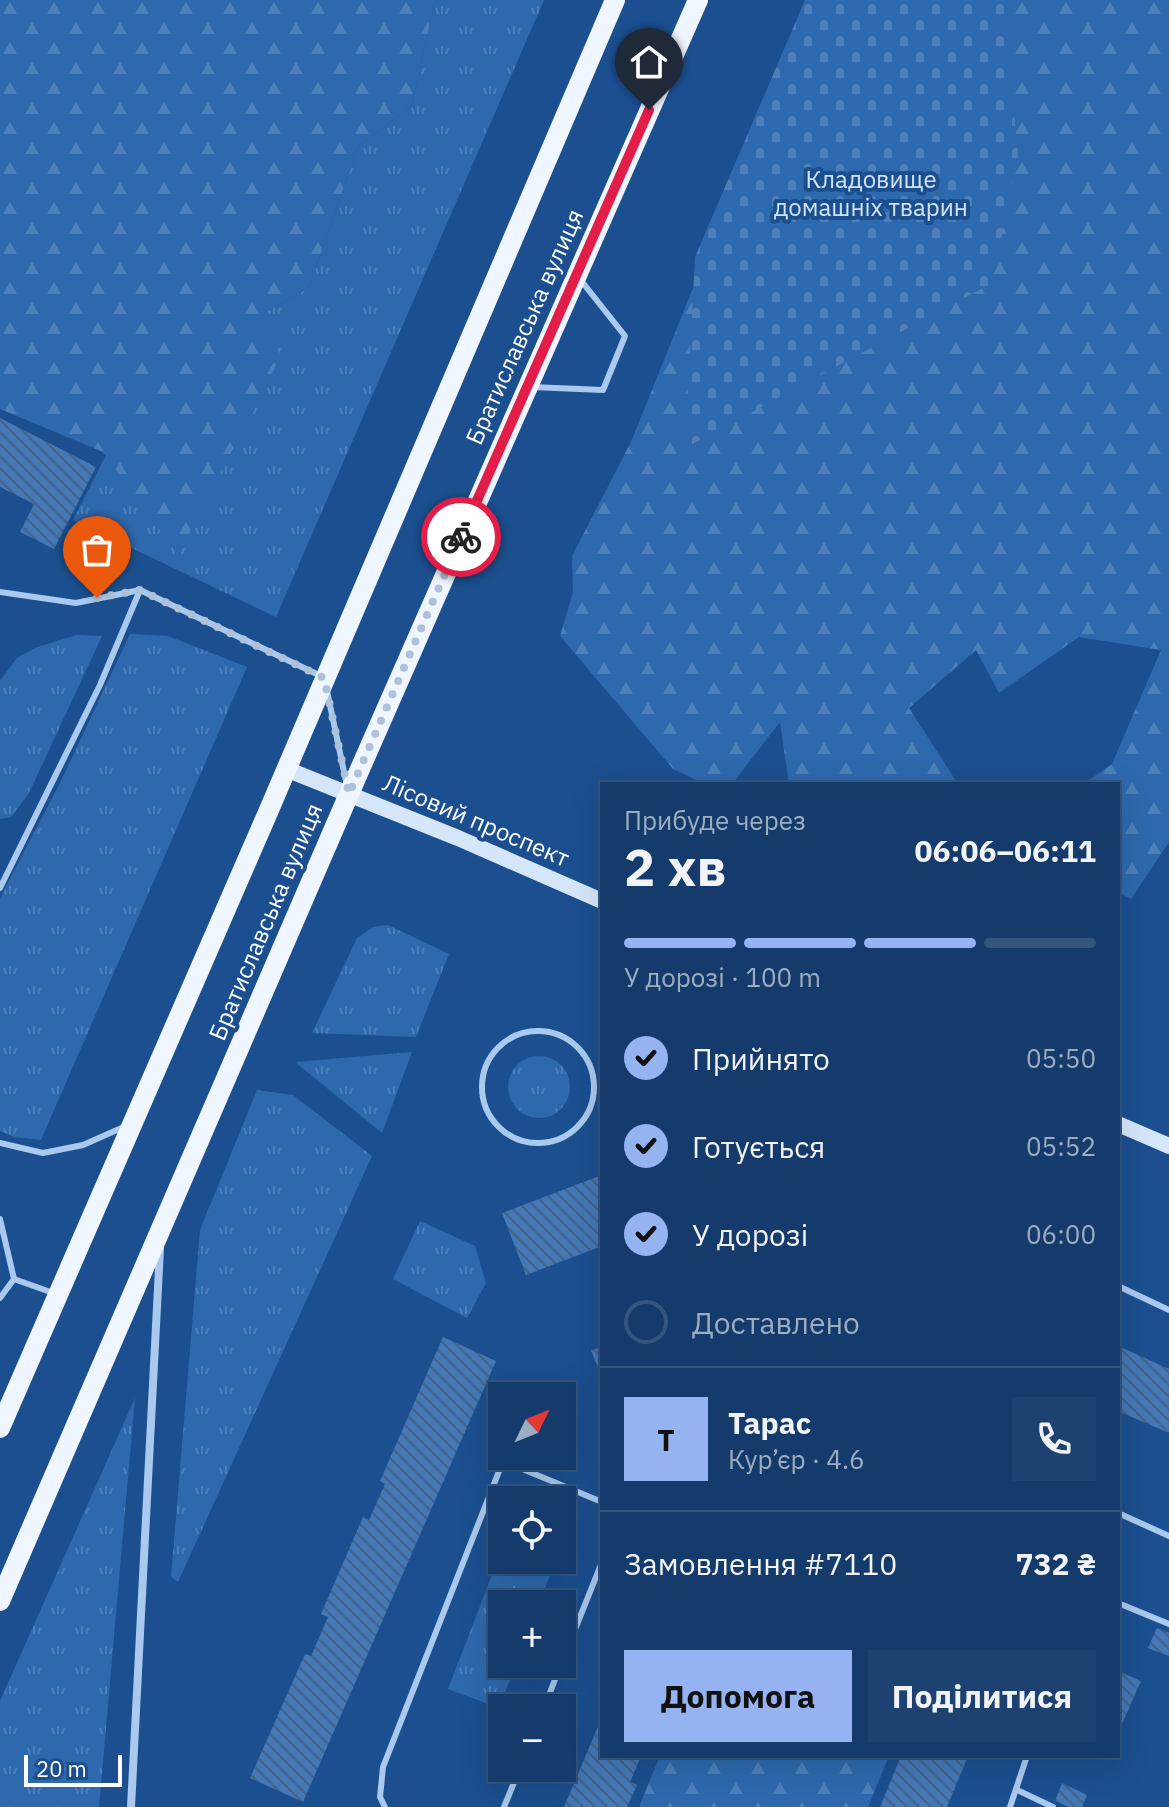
<!DOCTYPE html>
<html lang="uk">
<head>
<meta charset="utf-8">
<style>
	:root { --surface:#143b6b; --page:#1d4271; --text:#f1f3f6; --muted:#9dadc1; --line:#33557e; --accent:#95b2f1 }
	body { margin:0; font-family:"IBM Plex Sans",sans-serif; background:var(--page); color:var(--text); height:100vh; display:flex; flex-direction:column; font-size:30px; white-space:nowrap }
	* { box-sizing:border-box; margin:0 }
	p { font-size:26px; color:var(--muted) }
	.icon { flex:none; width:44px; height:44px; fill:none; stroke:currentColor; stroke-width:2; stroke-linecap:round; stroke-linejoin:round }
	.map { position:relative; flex:1; overflow:hidden }
	.drawer { position:absolute; left:600px; top:782px; width:520px; height:976px; display:flex; flex-direction:column; background:var(--surface); border-radius:0px; box-shadow:0 8px 32px #0002,0 0 0 2px var(--line) }
	.drawer>* { flex:none }
	.needle { width:52px; rotate:47deg }
	.controls { position:absolute; left:488px; top:1382px; display:grid; gap:16px }
	.controls a { display:grid; place-items:center; width:88px; height:88px; border-radius:0px; background:var(--surface); box-shadow:0 8px 32px #0002,0 0 0 2px var(--line); font-size:40px }
	.scale { position:absolute; left:24px; bottom:20px; width:98px; box-sizing:border-box; padding-left:8px; border:4px solid #fff; border-top:0; font-size:22px; line-height:28px; white-space:nowrap; color:#fff; -webkit-text-stroke:6px #1b4f8f; paint-order:stroke }
	.pin { position:absolute; display:grid; place-items:center; width:68px; height:68px; color:#fff; margin:-82px -34px; border-radius:50% 50% 50% 0; rotate:-45deg; box-shadow:0 0 8px #0007 }
	.pin .icon { rotate:45deg }
	.courier { position:absolute; display:grid; place-items:center; width:80px; height:80px; margin:-40px; border:6px solid #e11d48; border-radius:50%; background:#fff; color:#222; box-shadow:0 2px 10px #0007 }
	.headline em { font-style:normal; font-weight:700 }
	.headline div { display:flex; flex-direction:column-reverse }
	.headline { display:flex; align-items:center; justify-content:space-between; height:136px; padding:0 24px }
	h1 { font-size:52px; font-weight:700; line-height:60px }
	.bar { display:grid; grid-template-columns:repeat(4,1fr); gap:12px 8px; align-content:center; height:96px; padding:0 24px }
	.bar i { height:10px; border-radius:6px; background:var(--line) }
	.bar .active { background:var(--accent) }
	.bar p { grid-column:span 4 }
	.line { display:flex; align-items:center; gap:20px; padding:0 24px; border-top:2px solid var(--line) }
	.line div { flex:1 }
	.round { display:grid; place-items:center; flex:none; width:84px; height:84px; border-radius:0px; background:var(--page) }
	ol { padding:0 24px; list-style:none }
	li { display:flex; align-items:center; gap:24px; height:88px }
	li p { margin-inline-start:auto }
	li .icon { padding:8px; border-radius:50%; background:var(--accent); color:#111; stroke-width:4 }
	li:last-child { color:var(--muted) }
	li i { width:44px; height:44px; border:4px solid var(--line); border-radius:50% }
	.primary-button { display:flex; gap:16px; margin-top:auto; padding:16px 24px }
	.primary-button a { flex:1; height:92px; border-radius:0px; background:var(--accent); color:#111; font-size:32px; font-weight:700; line-height:92px; text-align:center }
	.primary-button a+a { background:var(--page); color:var(--text) }
	.map>svg:first-child { display:block }
	.grass { fill:url(#grass-tufts) }
	.forest { fill:url(#forest-firs) }
	.cemetery { fill:url(#cemetery-stones) }
	.building { fill:url(#building-back-hatch) }
	.lines { fill:none; stroke-linecap:round; stroke-linejoin:round }
	.lane { stroke:#a9c9ee; stroke-width:6 }
	.street { stroke:#a9c9ee; stroke-width:8 }
	.secondary { stroke:#d6e6fa; stroke-width:16 }
	.primary { stroke:#f0f6ff; stroke-width:20 }
	.done { stroke:#afc1d8; stroke-width:8; stroke-dasharray:0 14.4 }
	.route { stroke:#e11d48; stroke-width:10 }
	.labels { text-anchor:middle; stroke-width:8; stroke-linejoin:round; paint-order:stroke }
	.park-label { font-size:24px; fill:#cfe3fa; stroke:#1b4f8f }
	.street-label { font-size:24px; fill:#fff; stroke:#1b4f8f }
</style>
</head>
<body>
<div class="map">
<svg width="1169" height="1807" viewBox="0 0 1169 1807">
	<defs>
		<pattern id="grass-tufts" width="24" height="20" patternUnits="userSpaceOnUse" patternTransform="scale(2)"><rect width="24" height="20" fill="#2e69ad"/><path d="M3 7l-1-3M5 7V3M7 7l1-3M15 17l-1-3M17 17v-4M19 17l1-3" fill="none" stroke="#4d80b9"/></pattern>
		<pattern id="forest-firs" width="22" height="20" patternUnits="userSpaceOnUse" patternTransform="scale(2)"><rect width="22" height="20" fill="#2e69ad"/><path d="M5 1l3.5 6h-7zM16 11l3.5 6h-7z" fill="#4d80b9"/></pattern>
		<pattern id="cemetery-stones" width="16" height="16" patternUnits="userSpaceOnUse" patternTransform="scale(2)"><rect width="16" height="16" fill="#2e69ad"/><path d="M2 7V4a2 2 0 0 1 4 0v3zM10 15v-3a2 2 0 0 1 4 0v3z" fill="#4d80b9"/></pattern>
		<pattern id="building-back-hatch" width="6" height="6" patternUnits="userSpaceOnUse" patternTransform="scale(2)"><rect width="6" height="6" fill="#4478b7"/><path d="M-1 5l2 2M0 0l6 6M5-1l2 2" fill="none" stroke="#486282"/></pattern>
	</defs>
	<rect width="100%" height="100%" fill="#1b4f8f"/>
	<g class="grass">
		<path d="M 438,0 L 544,0 L 276,617 L 73,520 L 106,455 L 178,554 L 258,317 L 309,287 L 358,147 L 412,106 L 434,5 Z"/>
		<path d="M 130,634 L 168,636 L 247,667 L 41,1140 L 14,1137 L 0,1131 L 0,898 L 61,781 Z"/>
		<path d="M 76,635 L 102,636 L 29,793 L 11,817 L 0,819 L 0,681 L 17,658 L 35,648 Z"/>
		<path d="M 388,925 L 449,954 L 416,1037 L 312,1033 L 357,938 L 373,927 Z"/>
		<path d="M 412,1052 L 382,1133 L 295,1062 Z"/>
		<circle cx="539" cy="1087" r="31"/>
		<path d="M 257,1090 L 293,1095 L 372,1156 L 178,1582 L 171,1577 L 200,1230 Z"/>
		<path d="M 420,1221 L 475,1246 L 486,1283 L 467,1318 L 393,1279 Z"/>
		<path d="M 135,1398 L 99,1807 L 0,1807 L 0,1701 Z"/>
		<path d="M 502,1549 L 502,1560 L 555,1562 L 539,1604 L 502,1604 L 502,1664 L 516,1664 L 499,1708 L 448,1689 Z"/>
	</g>
	<g class="forest">
		<path d="M 0,0 L 438,0 L 434,5 L 412,106 L 358,147 L 309,287 L 258,317 L 281,356 L 178,555 L 103,452 L 0,409 Z"/>
		<path d="M 809,0 L 1169,0 L 1169,842 L 1131,899 L 1118,893 L 1118,784 L 1083,784 L 1112,764 L 1161,650 L 1079,637 L 999,693 L 976,650 L 909,708 L 958,784 L 789,784 L 780,722 L 732,784 L 705,784 L 673,769 L 560,636 L 573,592 L 572,556 L 631,442 Z"/>
		<path d="M 660,1756 L 889,1756 L 868,1807 L 639,1807 Z"/>
	</g>
	<path class="cemetery" d="M 805,0 L 1003,0 L 1018,156 L 992,283 L 685,448 L 695,257 Z"/>
	<g class="building">
		<path d="M 0,418 L 96,467 L 54,549 L 20,532 L 34,504 L 0,487 Z"/>
		<path d="M 602,1175 L 602,1246 L 526,1275 L 502,1213 Z"/>
		<path d="M 443,1337 L 496,1361 L 303,1802 L 250,1778 L 305,1654 L 311,1656 L 328,1617 L 321,1614 L 363,1517 L 369,1520 L 385,1484 L 380,1481 Z"/>
		<path d="M 1118,1346 L 1169,1369 L 1169,1433 L 1118,1411 Z"/>
		<path d="M 602,1347 L 602,1379 L 591,1350 Z"/>
		<path d="M 1157,1628 L 1169,1633 L 1169,1656 L 1148,1648 Z"/>
		<path d="M 1118,1671 L 1141,1681 L 1118,1733 Z"/>
		<path d="M 602,1717 L 602,1756 L 641,1756 L 630,1782 L 637,1785 L 627,1807 L 564,1807 Z"/>
		<path d="M 901,1756 L 968,1756 L 947,1807 L 880,1807 Z"/>
		<path d="M 1062,1783 L 1087,1795 L 1082,1807 L 1069,1807 L 1055,1801 Z"/>
	</g>
	<g class="lines">
		<g class="lane">
			<path d="M 531,387 L 603,390 L 625,336 L 579,278"/>
			<path d="M 0,592 L 76,603 L 140,590 L 323,677"/>
			<path d="M 327,691 L 347,786"/>
			<path d="M 0,888 L 100,685 L 140,590"/>
			<circle cx="538" cy="1087" r="56"/>
			<path d="M 0,1143 L 43,1153 L 83,1145 L 126,1126"/>
			<path d="M 0,1219 L 14,1279 L 0,1298"/>
			<path d="M 14,1279 L 56,1294"/>
			<path d="M 1118,1286 L 1169,1310"/>
			<path d="M 1118,1513 L 1169,1536"/>
			<path d="M 1118,1603 L 1169,1624"/>
			<path d="M 562,1662 L 602,1562"/>
			<path d="M 544,1708 L 561,1664"/>
			<path d="M 1017,1790 L 1053,1807"/>
			<path d="M 385,1807 L 380,1797 L 383,1767 L 503,1461 L 602,1502"/>
			<path d="M 504,1807 L 520,1768"/>
			<path d="M 1010,1807 L 1027,1756"/>
		</g>
		<path class="street" d="M 131,1807 L 160,1249"/>
		<g class="secondary">
			<path d="M 286,769 L 458,838 L 602,901"/>
			<path d="M 1118,1124 L 1169,1146"/>
		</g>
		<g class="primary">
			<path d="M 0,1428 L 269,810 L 615,0"/>
			<path d="M 0,1601 L 349,794 L 698,0"/>
		</g>
	</g>
	<g class="lines">
		<path class="done" d="M 97,598 L 140,590 L 324,678 L 349,794 L 461,537"/>
		<path class="route" d="M 461,537 L 649,110"/>
	</g>
	<g class="labels">
		<g class="park-label">
			<text x="871" y="188">Кладовище<tspan x="871" dy="28">домашніх тварин</tspan></text>
		</g>
		<g class="street-label">
			<text transform="translate(525 327) rotate(-66)" y="8">Братиславська вулиця</text>
			<text transform="translate(476 821) rotate(23)" y="8">Лісовий проспект</text>
			<text transform="translate(266 922) rotate(-67)" y="8">Братиславська вулиця</text>
		</g>
	</g>
</svg>
<div class="controls">
<a><svg class="needle" viewBox="-14 -14 28 28"><path d="M0-13l5 13h-10z" fill="#e53935"/><path d="M0 13l5-13h-10z" fill="#9dadc1"/></svg></a>
<a><svg class="icon" aria-label="locate" viewBox="0 0 24 24"><circle cx="12" cy="12" r="6"/><path d="M12 2v4M12 18v4M2 12h4M18 12h4"/></svg></a>
<a>+</a>
<a>−</a>
</div>
<div class="scale">20 m</div>
<div class="pin" style="left:97px;top:598px;background:#ea580c"><svg class="icon" aria-label="bag" viewBox="0 0 24 24"><path d="M5 8h14l-1 12H6zM9 8a3 3 0 0 1 6 0"/></svg></div>
<div class="pin" style="left:649px;top:110px;background:#1f2937"><svg class="icon" aria-label="home" viewBox="0 0 24 24"><path d="M3 11l9-7 9 7M6 9v11h12V9"/></svg></div>
<div class="courier" style="left:461px;top:537px"><svg class="icon" aria-label="bike" viewBox="0 0 24 24"><circle cx="6" cy="16" r="4"/><circle cx="18" cy="16" r="4"/><path d="M6 16l4-8h5l3 8M10 8l3 8H6M13 5h3"/></svg></div>
<section class="drawer">
<div class="headline"><div><h1>2 хв</h1><p>Прибуде через</p></div><em>06:06–06:11</em></div>
<div class="bar"><i class="active"></i><i class="active"></i><i class="active"></i><i></i><p>У дорозі · 100 m</p></div>
<ol>
<li><svg class="icon" aria-label="check" viewBox="0 0 24 24"><path d="M5 12l5 5 9-10"/></svg>Прийнято<p>05:50</p></li>
<li><svg class="icon" aria-label="check" viewBox="0 0 24 24"><path d="M5 12l5 5 9-10"/></svg>Готується<p>05:52</p></li>
<li><svg class="icon" aria-label="check" viewBox="0 0 24 24"><path d="M5 12l5 5 9-10"/></svg>У дорозі<p>06:00</p></li>
<li><i></i>Доставлено</li>
</ol>
<div class="line" style="height:144px"><b class="round" style="background:var(--accent);color:#111">Т</b><div><b>Тарас</b><p>Кур’єр · 4.6</p></div><a class="round"><svg class="icon" aria-label="phone" viewBox="0 0 24 24"><path d="M5 4h4l2 5-3 2q2 4 5 5l2-3 5 2v4C11 20 4 13 5 4z"/></svg></a></div>
<div class="line" style="height:104px"><div>Замовлення #7110</div><b>732 ₴</b></div>
<div class="primary-button"><a>Допомога</a><a>Поділитися</a></div>
</section>
</div>
</body>
</html>
